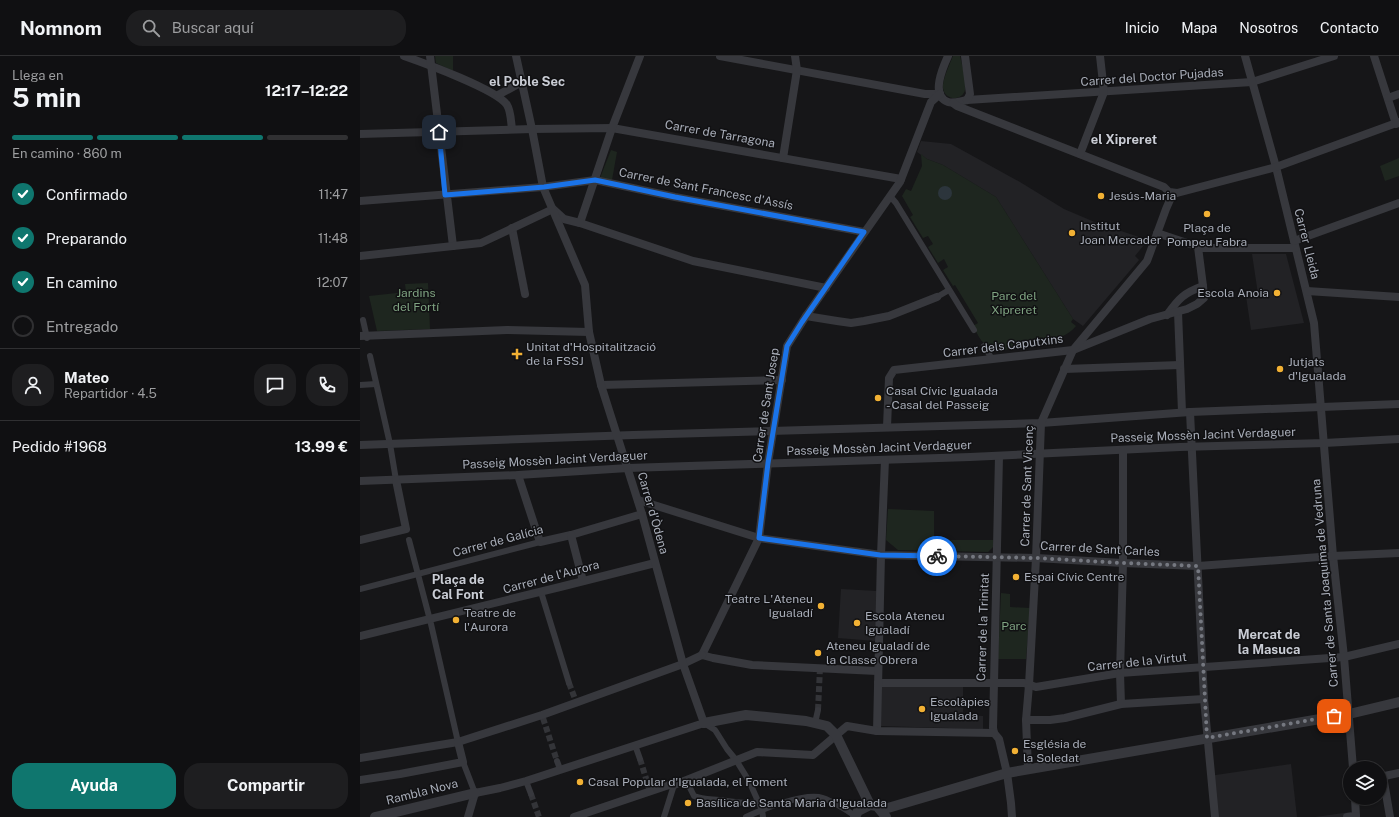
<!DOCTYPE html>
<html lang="es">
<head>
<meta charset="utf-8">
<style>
	:root { --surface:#101012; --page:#1e1e20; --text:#f1f3f6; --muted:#9c9d9f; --line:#303032; --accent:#0f766e }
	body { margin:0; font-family:"Public Sans",sans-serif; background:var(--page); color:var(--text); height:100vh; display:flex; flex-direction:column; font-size:15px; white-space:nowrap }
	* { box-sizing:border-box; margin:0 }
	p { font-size:13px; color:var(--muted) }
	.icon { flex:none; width:22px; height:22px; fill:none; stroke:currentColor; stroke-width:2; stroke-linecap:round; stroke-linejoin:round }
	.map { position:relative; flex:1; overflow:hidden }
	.drawer { display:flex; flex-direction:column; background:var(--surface); width:360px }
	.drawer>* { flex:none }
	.tools { position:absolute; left:983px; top:705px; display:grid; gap:8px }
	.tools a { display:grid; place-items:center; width:44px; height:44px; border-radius:50%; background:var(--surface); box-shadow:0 1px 3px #0004,0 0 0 1px var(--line); font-size:20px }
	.pin { position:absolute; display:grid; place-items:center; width:34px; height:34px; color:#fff; margin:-17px; border-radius:8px; box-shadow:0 2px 6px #0006 }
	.courier { position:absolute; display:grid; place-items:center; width:40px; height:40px; margin:-20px; border:3px solid #1a73e8; border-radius:50%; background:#fff; color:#222; box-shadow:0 1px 5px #0007 }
	.headline em { font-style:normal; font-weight:700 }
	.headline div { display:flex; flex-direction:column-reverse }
	.headline { display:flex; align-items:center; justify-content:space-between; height:68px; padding:0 12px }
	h1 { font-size:26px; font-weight:700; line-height:30px }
	.bar { display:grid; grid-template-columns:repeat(4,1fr); gap:6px 4px; align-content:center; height:48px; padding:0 12px }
	.bar i { height:5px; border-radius:3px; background:var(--line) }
	.bar .active { background:var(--accent) }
	.bar p { grid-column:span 4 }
	.line { display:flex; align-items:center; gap:10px; padding:0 12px; border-top:1px solid var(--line) }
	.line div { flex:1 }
	.round { display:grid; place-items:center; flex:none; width:42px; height:42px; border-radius:16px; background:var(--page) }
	ol { padding:0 12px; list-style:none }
	li { display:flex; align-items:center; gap:12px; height:44px }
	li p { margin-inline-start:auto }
	li .icon { padding:4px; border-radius:50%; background:var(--accent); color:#fff; stroke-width:4 }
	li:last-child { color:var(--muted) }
	li i { width:22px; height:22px; border:2px solid var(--line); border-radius:50% }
	.action { display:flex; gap:8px; margin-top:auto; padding:8px 12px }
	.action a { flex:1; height:46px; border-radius:16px; background:var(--accent); color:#fff; font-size:16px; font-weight:700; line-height:46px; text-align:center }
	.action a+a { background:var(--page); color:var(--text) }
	header { display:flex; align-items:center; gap:24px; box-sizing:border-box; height:56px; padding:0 20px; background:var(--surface); border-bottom:1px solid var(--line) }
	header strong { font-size:19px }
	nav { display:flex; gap:22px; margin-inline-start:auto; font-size:14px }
	.search { width:280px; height:36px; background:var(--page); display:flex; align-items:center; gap:10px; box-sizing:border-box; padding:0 14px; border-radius:16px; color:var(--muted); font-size:15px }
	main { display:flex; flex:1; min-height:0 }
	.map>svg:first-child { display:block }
	.built { fill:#222225 }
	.green { fill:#1e261f }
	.water { fill:#2c353c }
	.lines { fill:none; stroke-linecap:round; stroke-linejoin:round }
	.pedestrian-tunnel { stroke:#333438; stroke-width:6; stroke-dasharray:6 3; stroke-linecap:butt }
	.pedestrian { stroke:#37383d; stroke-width:6 }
	.minor { stroke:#37383d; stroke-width:8 }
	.tertiary { stroke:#37383d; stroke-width:10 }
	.done { stroke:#757880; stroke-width:4; stroke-dasharray:0 7.2 }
	.route { stroke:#1a73e8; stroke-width:5 }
	.poi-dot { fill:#f2b134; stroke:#111113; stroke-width:1.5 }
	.labels { text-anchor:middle; stroke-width:3; stroke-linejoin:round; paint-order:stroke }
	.street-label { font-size:12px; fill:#a8adb8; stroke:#111113 }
	.poi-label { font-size:12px; fill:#a8adb8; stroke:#111113; text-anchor:start }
	.park-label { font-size:12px; fill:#7fa381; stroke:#111113 }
	.neighbourhood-label { font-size:13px; font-weight:bold; fill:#c9ccd4; stroke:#111113 }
</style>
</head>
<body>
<header>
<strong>Nomnom</strong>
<div class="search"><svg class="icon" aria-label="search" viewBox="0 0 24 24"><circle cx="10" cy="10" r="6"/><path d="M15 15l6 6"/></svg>Buscar aquí</div>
<nav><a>Inicio</a><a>Mapa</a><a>Nosotros</a><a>Contacto</a></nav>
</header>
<main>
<section class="drawer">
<div class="headline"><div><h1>5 min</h1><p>Llega en</p></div><em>12:17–12:22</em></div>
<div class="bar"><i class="active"></i><i class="active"></i><i class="active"></i><i></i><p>En camino · 860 m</p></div>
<ol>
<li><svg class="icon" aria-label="check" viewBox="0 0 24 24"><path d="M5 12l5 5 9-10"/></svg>Confirmado<p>11:47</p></li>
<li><svg class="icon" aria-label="check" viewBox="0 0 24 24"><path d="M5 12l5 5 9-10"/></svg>Preparando<p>11:48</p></li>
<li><svg class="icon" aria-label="check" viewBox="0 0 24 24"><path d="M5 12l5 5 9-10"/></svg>En camino<p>12:07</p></li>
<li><i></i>Entregado</li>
</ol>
<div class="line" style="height:72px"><a class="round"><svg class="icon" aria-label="person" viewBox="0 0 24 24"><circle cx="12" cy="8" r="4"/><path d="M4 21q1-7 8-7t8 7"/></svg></a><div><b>Mateo</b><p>Repartidor · 4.5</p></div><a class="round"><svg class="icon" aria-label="chat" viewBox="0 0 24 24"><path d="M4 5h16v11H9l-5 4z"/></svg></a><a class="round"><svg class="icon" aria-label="phone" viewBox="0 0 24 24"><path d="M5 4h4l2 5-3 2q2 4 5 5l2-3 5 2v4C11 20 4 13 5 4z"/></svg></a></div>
<div class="line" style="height:52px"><div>Pedido #1968</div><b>13.99 €</b></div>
<div class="action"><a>Ayuda</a><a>Compartir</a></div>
</section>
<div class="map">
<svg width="1039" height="761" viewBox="0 0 1039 761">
	<rect width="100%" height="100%" fill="#161618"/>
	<g class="built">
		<path d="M 561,85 L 591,88 L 660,126 L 704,153 L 737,167 L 788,184 L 775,200 L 779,204 L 723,270 L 713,263 L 636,141 L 583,109 L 567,103 L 557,96 Z"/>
		<path d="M 892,198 L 926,198 L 944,267 L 891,274 L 886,240 L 898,238 Z"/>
		<path d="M 481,533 L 517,535 L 515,585 L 478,582 Z"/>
		<path d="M 521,630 L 603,630 L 603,659 L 623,660 L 623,673 L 520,670 Z"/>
		<path d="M 931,708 L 937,761 L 853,761 L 849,720 Z"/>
		<path d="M 991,756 L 991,761 L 955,761 Z"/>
	</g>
	<g class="green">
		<path d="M 75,0 L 93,0 L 93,15 L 76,7 Z"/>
		<path d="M 593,0 L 600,0 C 602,9 607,26 605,34 C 602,46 584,44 583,32 C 582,24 590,8 593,0 Z"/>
		<path d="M 251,94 L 257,96 L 252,124 L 240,122 Z"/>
		<path d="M 561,98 L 567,103 L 583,109 L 636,141 L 713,263 L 711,266 L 716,270 C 707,281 693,285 679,283 C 665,292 641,299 625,288 C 620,285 616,275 613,270 L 618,267 L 595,229 L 593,230 L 583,214 L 588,211 L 584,203 L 578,207 L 568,191 L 573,188 L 568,180 L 563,182 L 550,161 L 553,159 L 542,140 L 546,133 L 551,135 L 562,110 Z"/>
		<path d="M 1039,102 L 1039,120 L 1025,125 L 1020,110 Z"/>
		<path d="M 68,227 L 70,273 L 17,275 L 9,240 L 46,236 L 45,228 Z"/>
		<path d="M 528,453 L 574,455 L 574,484 L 633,484 L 633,491 L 628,496 L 538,494 L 526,484 Z"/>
		<path d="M 641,537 L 650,538 L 650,551 L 670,552 L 666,603 L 638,603 Z"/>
	</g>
	<circle class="water" cx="585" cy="137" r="7"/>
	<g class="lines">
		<g class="pedestrian-tunnel">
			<path d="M 209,627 L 215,643"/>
			<path d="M 458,654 L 460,612"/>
			<path d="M 183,662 L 197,705"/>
			<path d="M 280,703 L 289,732"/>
			<path d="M 171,738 L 179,761"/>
		</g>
		<g class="pedestrian">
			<path d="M 530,140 L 536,147 L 614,274"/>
			<path d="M 577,241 L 589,234"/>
			<path d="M 3,264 L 7,282"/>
			<path d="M 624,290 L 632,303"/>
			<path d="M 10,300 L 30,388 L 36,424"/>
			<path d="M 0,329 L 16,328"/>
			<path d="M 49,484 L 71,568 L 98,686"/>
			<path d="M 0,533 L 180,486"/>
			<path d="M 181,536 L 209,627"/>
			<path d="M 344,667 L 355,674 L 367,693 L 376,704 L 389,725 L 402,754 L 403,761"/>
			<path d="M 455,667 L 458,654"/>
			<path d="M 275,689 L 280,703"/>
			<path d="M 197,705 L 200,713"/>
			<path d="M 103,706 L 115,737"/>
			<path d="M 326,724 L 334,740 C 342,743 350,743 359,744 C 372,745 384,749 397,746"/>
			<path d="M 166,725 L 171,738"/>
			<path d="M 304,761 L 314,729"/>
			<path d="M 386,761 C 403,753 445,736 463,742 C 472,745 487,754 495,760"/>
		</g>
		<g class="minor">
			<path d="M 44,0 C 64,7 138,34 147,49 C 151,55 151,67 152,73"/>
			<path d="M 70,0 L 93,190"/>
			<path d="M 360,0 L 565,38 L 580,38"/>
			<path d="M 588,0 C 583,11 570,40 588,46 C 593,48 601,45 607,44 L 892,26 L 974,0"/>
			<path d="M 605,0 L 610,38 L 607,44"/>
			<path d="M 885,0 L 916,111 L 954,267 L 973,500 L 984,601 L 993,712"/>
			<path d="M 1014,0 L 1036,68"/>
			<path d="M 138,39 L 162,26"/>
			<path d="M 1028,42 L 1039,38"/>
			<path d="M 593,47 L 597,50 L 804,131 L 809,136 L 817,137 L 916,111 L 1039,66"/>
			<path d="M 0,78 L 172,73 L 252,72 L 541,123"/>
			<path d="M 720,98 L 744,36 L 740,0"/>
			<path d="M 423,102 L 437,14 L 435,0"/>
			<path d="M 0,145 L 183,131 L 235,124 L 315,141 L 504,176"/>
			<path d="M 220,167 L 252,72 L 280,0"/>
			<path d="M 152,172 L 165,238"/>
			<path d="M 797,177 L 842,192 L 935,192"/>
			<path d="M 934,185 L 1039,147"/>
			<path d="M 0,200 L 121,187 L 193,153 L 204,163 L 220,167 L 333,205 L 466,232"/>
			<path d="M 947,235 L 1039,241"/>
			<path d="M 818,256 L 822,356"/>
			<path d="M 807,259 C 819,242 824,237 843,230"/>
			<path d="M 446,260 L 477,265 L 491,267 L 504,265 L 529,260 L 577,241"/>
			<path d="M 0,280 L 147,274 L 229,276"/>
			<path d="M 704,313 L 820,309"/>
			<path d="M 241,329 L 422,324"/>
			<path d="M 830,356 L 844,643 L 855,761"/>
			<path d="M 527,371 L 529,322 L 534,314 L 713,294 L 790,263 L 827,253 L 837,248 L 844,242 L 843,230 L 838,191"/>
			<path d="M 0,389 L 273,379 L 681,367 L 830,356 L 1039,348"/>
			<path d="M 639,400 L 633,672 L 634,677 L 639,683 L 647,717 L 651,747 L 652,761"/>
			<path d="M 158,419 L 180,486 L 211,479 L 282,458"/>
			<path d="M 0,425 L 158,419 L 268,412 L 610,401 L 820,391 L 964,387 L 1039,383"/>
			<path d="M 278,444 L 399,482 L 521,499 L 676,502 L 763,507 L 838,510 L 973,500 L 1039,497"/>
			<path d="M 211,479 L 223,525"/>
			<path d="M 0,484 L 46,473 L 36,424"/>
			<path d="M 0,580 L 200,531 L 295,507"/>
			<path d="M 342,599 L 399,482 L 408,407 L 427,290 L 446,260 L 540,126 L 571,46 L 580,38"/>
			<path d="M 342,599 L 353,602 L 392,609 L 517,615"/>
			<path d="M 518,627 L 664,627 L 676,631 L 760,617 L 984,601 L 1039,588"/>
			<path d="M 761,648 L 760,617 L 763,507 L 763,394"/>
			<path d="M 666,664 L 690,664 L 705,662 L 761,648 L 844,643"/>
			<path d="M 517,675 L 521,499 L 525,404"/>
			<path d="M 0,702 L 98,686 L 182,659 L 323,608 L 342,599"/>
			<path d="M 668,713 L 666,664 L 669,629 L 676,502 L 681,367 L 713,294 L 787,205 L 806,153 L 813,137"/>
			<path d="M 1023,720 L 1030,761"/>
			<path d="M 1020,721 L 1039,717"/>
			<path d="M 0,724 L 40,718 L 103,706 L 98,686"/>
			<path d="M 995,742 L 996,761"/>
			<path d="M 108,761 L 115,737 L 140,732 L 166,725 L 344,667 L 323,608 L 282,458 L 241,329 L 229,276 L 225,229 L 183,131 L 172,73 L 156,0"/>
			<path d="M 214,761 L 312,728 L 314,729 L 397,696 L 453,699 L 487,670 L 517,675 L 634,677"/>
			<path d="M 987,761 L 996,760"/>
		</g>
		<g class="tertiary">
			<path d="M 344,667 L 386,659 L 446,665 L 467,670 L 476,679 L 510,749"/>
			<path d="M 521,754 L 647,717 L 989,658 L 1039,646"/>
			<path d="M 15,761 L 115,737"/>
			<path d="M 495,761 L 498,755 L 510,749 L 517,750 L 526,761"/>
		</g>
	</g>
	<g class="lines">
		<path class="done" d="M 577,500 L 676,502 L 763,507 L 838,510 L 847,682 L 974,660"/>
		<path class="route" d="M 79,76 L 85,139 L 184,131 L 235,124 L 315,141 L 504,176 L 442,266 L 427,290 L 408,407 L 399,482 L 520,499 L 577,500"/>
	</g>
	<g class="poi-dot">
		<circle cx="741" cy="140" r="4"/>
		<circle cx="847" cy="158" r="4"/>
		<circle cx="712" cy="177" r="4"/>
		<circle cx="917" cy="237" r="4"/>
		<path d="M155 292h4v4h4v4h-4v4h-4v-4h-4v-4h4z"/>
		<circle cx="920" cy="313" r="4"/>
		<circle cx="518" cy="342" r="4"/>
		<circle cx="656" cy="521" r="4"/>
		<circle cx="461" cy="550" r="4"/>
		<circle cx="96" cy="564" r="4"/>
		<circle cx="497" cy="567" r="4"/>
		<circle cx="458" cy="597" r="4"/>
		<circle cx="562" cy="653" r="4"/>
		<circle cx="655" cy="695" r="4"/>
		<circle cx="220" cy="726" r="4"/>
		<circle cx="328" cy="747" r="4"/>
	</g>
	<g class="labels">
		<g class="street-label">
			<text transform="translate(792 21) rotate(-4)" y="4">Carrer del Doctor Pujadas</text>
			<text transform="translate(360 78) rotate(10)" y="4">Carrer de Tarragona</text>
			<text transform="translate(346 133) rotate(11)" y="4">Carrer de Sant Francesc d'Assís</text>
			<text transform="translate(947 188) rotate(76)" y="4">Carrer Lleida</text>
			<text transform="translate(643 290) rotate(-7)" y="4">Carrer dels Caputxins</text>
			<text transform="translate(406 349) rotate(-81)" y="4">Carrer de Sant Josep</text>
			<text transform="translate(843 379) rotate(-2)" y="4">Passeig Mossèn Jacint Verdaguer</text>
			<text transform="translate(519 392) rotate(-2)" y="4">Passeig Mossèn Jacint Verdaguer</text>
			<text transform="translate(195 404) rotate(-3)" y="4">Passeig Mossèn Jacint Verdaguer</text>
			<text transform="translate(667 430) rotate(-88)" y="4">Carrer de Sant Vicenç</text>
			<text transform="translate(293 457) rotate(74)" y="4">Carrer d'Òdena</text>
			<text transform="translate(138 485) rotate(-15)" y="4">Carrer de Galícia</text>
			<text transform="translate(740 493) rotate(3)" y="4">Carrer de Sant Carles</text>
			<text transform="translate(191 521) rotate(-15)" y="4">Carrer de l'Aurora</text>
			<text transform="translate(965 527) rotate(-95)" y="4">Carrer de Santa Joaquima de Vedruna</text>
			<text transform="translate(623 571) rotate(-88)" y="4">Carrer de la Trinitat</text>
			<text transform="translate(777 606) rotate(-6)" y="4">Carrer de la Virtut</text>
			<text transform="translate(62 736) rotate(-14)" y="4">Rambla Nova</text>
		</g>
		<g class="poi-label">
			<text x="749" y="144">Jesús-Maria</text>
			<text x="720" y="174">Institut<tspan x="720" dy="14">Joan Mercader</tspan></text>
			<text x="847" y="176" text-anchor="middle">Plaça de<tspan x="847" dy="14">Pompeu Fabra</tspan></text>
			<text x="909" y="241" text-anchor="end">Escola Anoia</text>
			<text x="166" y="295">Unitat d'Hospitalització<tspan x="166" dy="14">de la FSSJ</tspan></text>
			<text x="928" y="310">Jutjats<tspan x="928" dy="14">d'Igualada</tspan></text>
			<text x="526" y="339">Casal Cívic Igualada<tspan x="526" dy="14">- Casal del Passeig</tspan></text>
			<text x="664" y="525">Espai Cívic Centre</text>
			<text x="453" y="547" text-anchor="end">Teatre L'Ateneu<tspan x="453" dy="14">Igualadí</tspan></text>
			<text x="104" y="561">Teatre de<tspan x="104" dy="14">l'Aurora</tspan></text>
			<text x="505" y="564">Escola Ateneu<tspan x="505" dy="14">Igualadí</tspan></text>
			<text x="466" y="594">Ateneu Igualadí de<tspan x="466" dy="14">la Classe Obrera</tspan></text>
			<text x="570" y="650">Escolàpies<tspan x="570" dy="14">Igualada</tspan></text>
			<text x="663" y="692">Església de<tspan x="663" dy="14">la Soledat</tspan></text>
			<text x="228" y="730">Casal Popular d'Igualada, el Foment</text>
			<text x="336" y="751">Basílica de Santa Maria d'Igualada</text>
		</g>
		<g class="park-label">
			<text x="56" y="241">Jardins<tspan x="56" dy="14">del Fortí</tspan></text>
			<text x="654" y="244">Parc del<tspan x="654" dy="14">Xipreret</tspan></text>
			<text x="654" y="574">Parc</text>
		</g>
		<g class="neighbourhood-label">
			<text x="167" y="30">el Poble Sec</text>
			<text x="764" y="88">el Xipreret</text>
			<text x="98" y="528">Plaça de<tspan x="98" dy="15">Cal Font</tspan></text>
			<text x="909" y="583">Mercat de<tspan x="909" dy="15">la Masuca</tspan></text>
		</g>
	</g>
</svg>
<div class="tools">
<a><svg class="icon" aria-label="layers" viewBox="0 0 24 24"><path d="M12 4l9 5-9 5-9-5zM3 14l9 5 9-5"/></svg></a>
</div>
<div class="pin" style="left:974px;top:660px;background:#ea580c"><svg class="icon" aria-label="bag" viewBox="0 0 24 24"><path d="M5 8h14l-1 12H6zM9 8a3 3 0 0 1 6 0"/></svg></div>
<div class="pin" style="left:79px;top:76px;background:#1f2937"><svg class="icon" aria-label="home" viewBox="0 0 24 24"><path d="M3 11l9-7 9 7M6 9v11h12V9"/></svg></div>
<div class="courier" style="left:577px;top:500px"><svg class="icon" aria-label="bike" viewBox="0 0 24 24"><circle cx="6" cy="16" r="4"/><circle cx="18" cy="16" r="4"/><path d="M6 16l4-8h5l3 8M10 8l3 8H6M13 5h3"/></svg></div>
</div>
</main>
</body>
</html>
